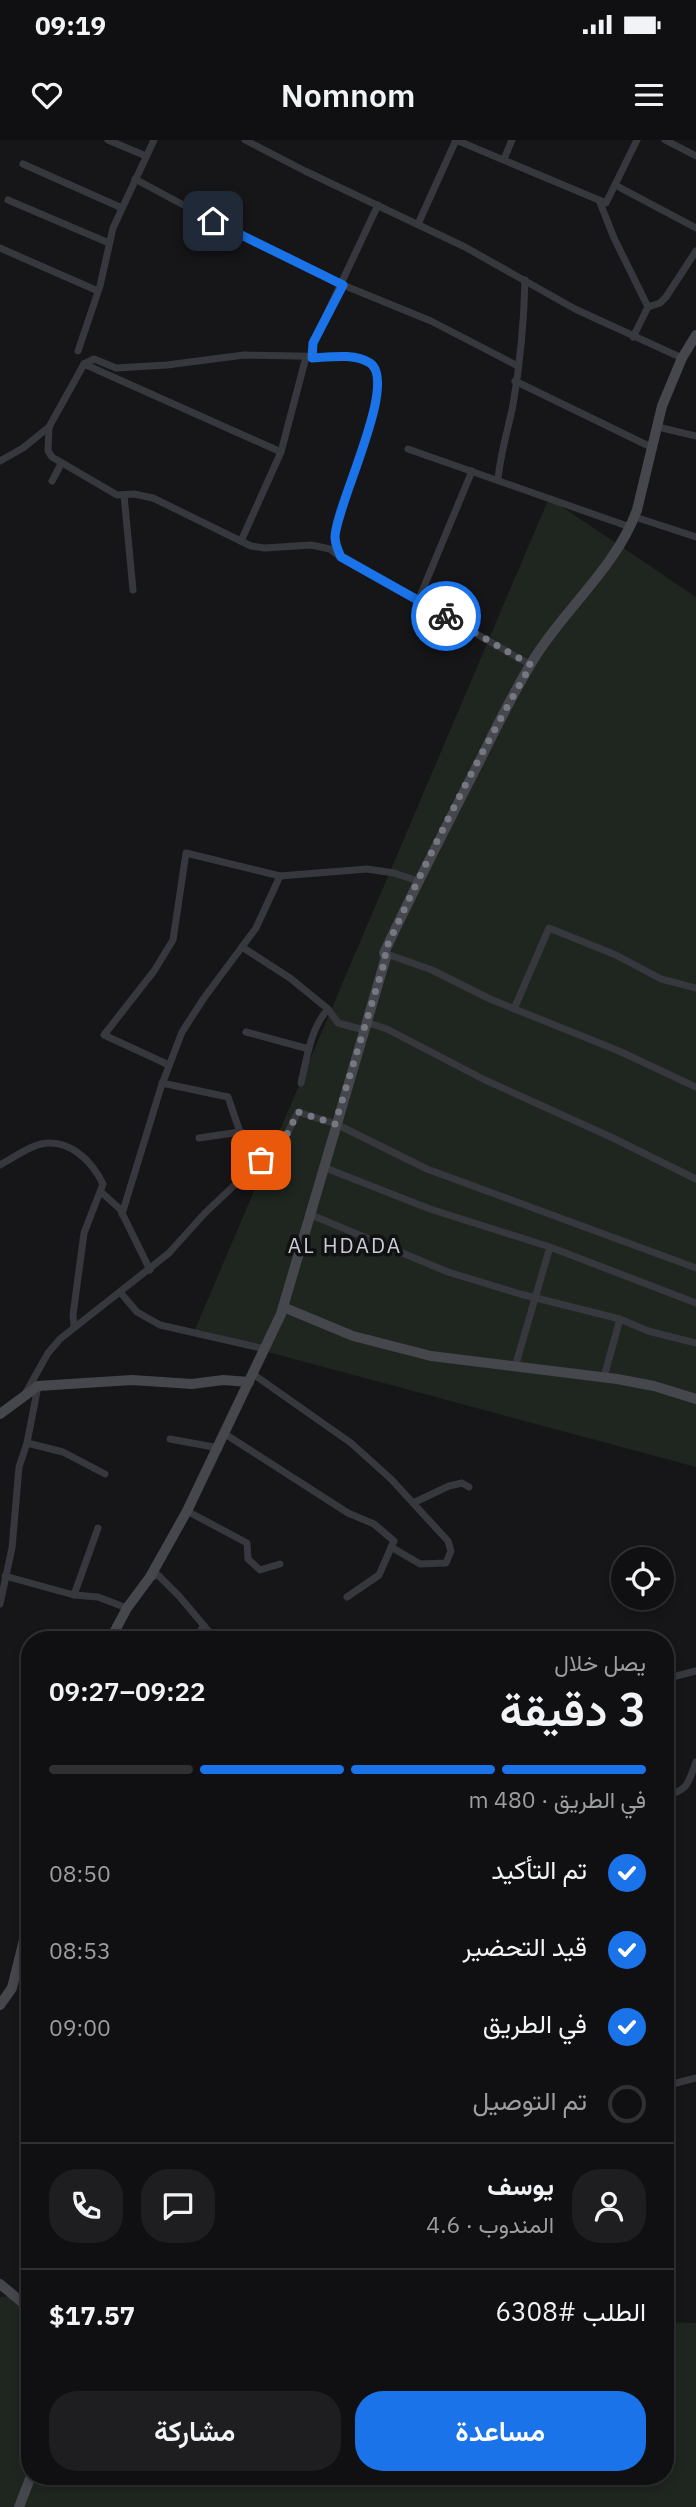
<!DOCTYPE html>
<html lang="ar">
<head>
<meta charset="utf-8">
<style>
	:root { --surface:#101012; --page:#1e1e20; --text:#f1f3f6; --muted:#9c9d9f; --line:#303032; --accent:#1a73e8 }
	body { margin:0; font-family:"IBM Plex Sans",Vazirmatn,sans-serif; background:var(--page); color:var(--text); direction:rtl; height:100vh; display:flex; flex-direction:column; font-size:26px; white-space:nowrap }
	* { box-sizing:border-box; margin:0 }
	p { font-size:23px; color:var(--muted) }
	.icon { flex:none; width:38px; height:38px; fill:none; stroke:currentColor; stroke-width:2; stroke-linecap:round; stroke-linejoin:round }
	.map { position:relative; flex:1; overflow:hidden; direction:ltr }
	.side { position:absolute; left:21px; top:1491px; width:653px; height:854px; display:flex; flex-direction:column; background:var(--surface); border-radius:28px; box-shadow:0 4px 10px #0003,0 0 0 2px var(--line); direction:rtl }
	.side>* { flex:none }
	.tools { position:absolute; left:611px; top:1407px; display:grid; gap:14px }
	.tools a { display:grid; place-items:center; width:63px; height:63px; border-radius:50%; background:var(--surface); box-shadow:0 4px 10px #0003,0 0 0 2px var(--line); font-size:35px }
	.pin { position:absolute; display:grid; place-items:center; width:60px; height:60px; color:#fff; margin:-30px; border-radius:14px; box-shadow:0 4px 10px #0006 }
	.courier { position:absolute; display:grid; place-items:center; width:70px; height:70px; margin:-35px; border:5px solid #1a73e8; border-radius:50%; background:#fff; color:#222; box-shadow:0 2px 9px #0007 }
	.overview em { font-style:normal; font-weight:600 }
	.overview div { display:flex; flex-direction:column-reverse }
	.overview { display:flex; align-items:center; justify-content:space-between; height:119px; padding:0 28px }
	h1 { font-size:46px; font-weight:600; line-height:52px }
	.bar { display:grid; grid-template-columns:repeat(4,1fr); gap:10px 7px; align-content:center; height:84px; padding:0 28px }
	.bar i { height:9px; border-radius:5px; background:var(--line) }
	.bar .active { background:var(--accent) }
	.bar p { grid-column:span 4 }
	.line { display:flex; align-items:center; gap:18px; padding:0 28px; border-top:2px solid var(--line) }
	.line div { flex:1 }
	.round { display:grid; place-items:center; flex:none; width:74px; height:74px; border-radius:28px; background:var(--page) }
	ol { padding:0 28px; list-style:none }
	li { display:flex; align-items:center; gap:21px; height:77px }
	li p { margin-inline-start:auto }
	li .icon { padding:7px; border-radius:50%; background:var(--accent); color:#fff; stroke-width:4 }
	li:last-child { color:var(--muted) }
	li i { width:38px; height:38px; border:4px solid var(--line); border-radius:50% }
	.button { display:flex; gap:14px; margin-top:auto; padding:14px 28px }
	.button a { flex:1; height:80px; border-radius:28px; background:var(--accent); color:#fff; font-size:28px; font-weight:600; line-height:80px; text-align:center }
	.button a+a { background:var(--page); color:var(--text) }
	.status { display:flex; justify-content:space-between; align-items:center; height:49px; padding:0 35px; background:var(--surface); direction:ltr }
	.status svg { height:19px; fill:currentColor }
	header { display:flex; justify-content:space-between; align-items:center; height:91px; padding:0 28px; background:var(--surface); font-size:32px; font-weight:600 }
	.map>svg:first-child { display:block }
	.green { fill:#1e261f }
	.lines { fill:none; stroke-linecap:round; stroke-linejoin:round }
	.street { stroke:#37383d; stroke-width:7 }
	.secondary { stroke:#45474d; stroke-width:10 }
	.done { stroke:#757880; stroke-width:7; stroke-dasharray:0 12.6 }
	.route { stroke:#1a73e8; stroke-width:9 }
	.labels { text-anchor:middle; stroke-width:7; stroke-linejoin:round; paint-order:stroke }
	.neighbourhood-label { font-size:21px; letter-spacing:2px; fill:#c9ccd4; stroke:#111113 }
</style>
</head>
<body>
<div class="status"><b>09:19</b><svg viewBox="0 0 49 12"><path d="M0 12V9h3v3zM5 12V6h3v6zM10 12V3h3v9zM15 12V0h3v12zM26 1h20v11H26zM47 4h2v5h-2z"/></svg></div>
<header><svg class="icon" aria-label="menu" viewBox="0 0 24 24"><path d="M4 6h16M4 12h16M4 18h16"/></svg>Nomnom<svg class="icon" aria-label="heart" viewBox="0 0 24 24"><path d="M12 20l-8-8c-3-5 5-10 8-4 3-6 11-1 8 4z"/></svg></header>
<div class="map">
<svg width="696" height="2367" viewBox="0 0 696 2367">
	<rect width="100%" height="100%" fill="#161618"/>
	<g class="green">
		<path d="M 549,358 L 696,457 L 696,1327 L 194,1192 Z"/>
		<path d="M 30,2155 L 30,2336 L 665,2336 L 665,2182 L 696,2183 L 696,2367 L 0,2367 L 0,2157 Z"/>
	</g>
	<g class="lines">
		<g class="street">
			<path d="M 108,0 L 146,16"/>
			<path d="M 245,0 L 305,31 L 465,107 L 575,169 L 682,218"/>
			<path d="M 456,0 L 606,63 L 637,0"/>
			<path d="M 665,0 L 696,16"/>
			<path d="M 504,19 L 512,0"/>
			<path d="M 23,24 L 122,68"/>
			<path d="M 135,39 L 230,90 L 343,145 L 431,181 L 518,226"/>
			<path d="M 615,45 L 696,88"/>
			<path d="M 8,60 L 109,103"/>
			<path d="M 599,60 L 614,98 L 648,167 L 633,197"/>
			<path d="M 418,84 L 456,0"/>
			<path d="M 0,108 L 98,151"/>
			<path d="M 648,167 L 660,163 L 666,157 L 696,111"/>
			<path d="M 78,211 L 100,146 L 113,88 L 154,0"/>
			<path d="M 312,218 L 313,203 L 378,65"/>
			<path d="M 84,224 L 281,312"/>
			<path d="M 515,241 L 653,308"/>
			<path d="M 658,287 L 696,296"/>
			<path d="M 408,309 L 630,387"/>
			<path d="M 0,321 L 23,308 L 49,287"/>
			<path d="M 498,340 C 500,314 508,290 513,265 C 520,224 524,182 525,140"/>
			<path d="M 52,341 L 61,324"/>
			<path d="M 124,355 L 133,450"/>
			<path d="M 635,377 L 696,397"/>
			<path d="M 241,401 L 281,312 L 306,217"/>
			<path d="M 341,417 L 335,404 L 335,393 C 341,359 393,250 373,225 L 353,217 L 244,215 L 167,225 L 116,228 L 94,219 L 84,224 L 49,287 L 48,311 L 52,317 L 117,355 L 134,354 L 153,358 L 251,406 L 265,408 L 311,405 L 330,409 L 339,416 L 531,525"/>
			<path d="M 418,461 L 472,331"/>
			<path d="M 242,807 L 290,838 L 328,869 L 338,883 L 364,890"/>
			<path d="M 384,813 L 432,830 L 490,859 L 619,911 L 696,947"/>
			<path d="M 514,869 L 549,788 L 616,815 L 661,839 L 696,848"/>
			<path d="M 366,882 L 387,889 L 483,939 L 613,998 L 696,1039"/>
			<path d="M 246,892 L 309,909"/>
			<path d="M 169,925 L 104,895 L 154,831 L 173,800 L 186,713 L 280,736 L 367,729 L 394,733 L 418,741"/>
			<path d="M 162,943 L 228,957 L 240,992 L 275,1003"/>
			<path d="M 301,943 C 307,918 310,889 328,869"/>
			<path d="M 199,998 L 240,992"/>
			<path d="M 0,1025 C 12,1019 27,1007 41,1004 C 69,998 92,1021 103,1044 L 84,1093 L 73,1175 L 74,1186"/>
			<path d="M 323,1027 L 430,1069 L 550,1107 L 696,1163"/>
			<path d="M 101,1052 L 120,1069 L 150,1130"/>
			<path d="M 122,1074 L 161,947 L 182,892 L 204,858 L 256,788 L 280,736"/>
			<path d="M 309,1074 L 448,1132 L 520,1154 L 620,1179 L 648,1191 L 696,1203"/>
			<path d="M 120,1152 L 137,1172 L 160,1185 L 265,1209"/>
			<path d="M 515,1227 L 550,1107"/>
			<path d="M 253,1234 L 351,1303 L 391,1339 L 448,1401 L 451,1411 L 446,1423 L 420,1424 L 391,1407"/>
			<path d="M 604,1237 L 620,1179"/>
			<path d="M 25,1254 L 48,1213 L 60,1199 L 169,1113 L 205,1073 L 261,1020 L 275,1003 L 286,996 L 298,972 L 336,984 L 427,1029 L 696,1128"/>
			<path d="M 225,1294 L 348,1373 L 374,1384 L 394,1401 L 379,1435 L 347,1457"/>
			<path d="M 170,1299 L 219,1308"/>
			<path d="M 27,1303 L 63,1312 L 105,1334"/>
			<path d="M 413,1363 L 449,1346 L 462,1343 L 469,1347"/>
			<path d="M 187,1371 L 247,1403 L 248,1419 L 260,1430 L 280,1424"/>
			<path d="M 5,1436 L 74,1455 L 98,1457 L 127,1468"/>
			<path d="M 150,1437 L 158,1435 L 179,1456 L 216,1500"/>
			<path d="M 74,1455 L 98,1388"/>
			<path d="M 0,1464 L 12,1408 L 19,1327 L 27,1303 L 38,1246"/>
			<path d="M 193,1500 L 204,1486"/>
			<path d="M 665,1539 L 696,1531"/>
			<path d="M 665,1656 C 689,1650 688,1643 696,1622"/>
			<path d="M 665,1946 L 696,1938"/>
			<path d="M 665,2031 L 665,2046"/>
		</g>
		<g class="secondary">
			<path d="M 283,1167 L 353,1196 L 431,1216 L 617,1239 L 654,1246 L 696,1259"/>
			<path d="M 0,1274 L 38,1246 L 132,1240 L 192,1244 L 223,1240 L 249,1242"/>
			<path d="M 110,1500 L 127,1468 L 150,1437 L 187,1371 L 281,1174 L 386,817 L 384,813 C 412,753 442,695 472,636 C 493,595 512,553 537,514 C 568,466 617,425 637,370 L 662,266 L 682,218 L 696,195"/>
			<path d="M 0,1865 L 12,1848 L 30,1776"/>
			<path d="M 0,2144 L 24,2164 L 30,2173"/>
			<path d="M 19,2367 L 31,2336"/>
		</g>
	</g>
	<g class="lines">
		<path class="done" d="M 261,1020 L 275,1003 L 286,996 L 298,972 L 335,984 L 386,817 L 384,813 C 429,715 477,618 531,525 L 446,476"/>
		<path class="route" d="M 213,81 L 343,145 L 313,203 L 312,218 C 330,217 355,213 370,223 C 399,242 336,365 335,397 C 335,404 338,410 341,417 L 446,476"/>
	</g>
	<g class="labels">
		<g class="neighbourhood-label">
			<text x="345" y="1113">AL HDADA</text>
		</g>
	</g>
</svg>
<div class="tools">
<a><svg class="icon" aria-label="locate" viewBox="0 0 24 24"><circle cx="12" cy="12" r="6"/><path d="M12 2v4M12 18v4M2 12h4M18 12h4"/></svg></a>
</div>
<div class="pin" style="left:261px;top:1020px;background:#ea580c"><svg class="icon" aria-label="bag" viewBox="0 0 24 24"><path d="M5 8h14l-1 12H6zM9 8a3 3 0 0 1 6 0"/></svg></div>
<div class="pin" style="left:213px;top:81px;background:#1f2937"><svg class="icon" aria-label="home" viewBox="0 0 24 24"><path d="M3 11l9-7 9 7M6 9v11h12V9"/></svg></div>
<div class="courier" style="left:446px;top:476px"><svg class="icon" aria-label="bike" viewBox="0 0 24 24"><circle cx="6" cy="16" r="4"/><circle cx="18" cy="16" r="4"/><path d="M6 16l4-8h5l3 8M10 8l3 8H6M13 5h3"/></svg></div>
<section class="side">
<div class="overview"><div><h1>3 دقيقة</h1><p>يصل خلال</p></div><em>09:22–09:27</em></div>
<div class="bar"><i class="active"></i><i class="active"></i><i class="active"></i><i></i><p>في الطريق · 480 m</p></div>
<ol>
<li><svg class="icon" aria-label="check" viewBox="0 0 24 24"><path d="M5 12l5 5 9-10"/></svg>تم التأكيد<p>08:50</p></li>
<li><svg class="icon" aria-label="check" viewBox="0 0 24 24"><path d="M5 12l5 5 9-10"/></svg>قيد التحضير<p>08:53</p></li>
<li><svg class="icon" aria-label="check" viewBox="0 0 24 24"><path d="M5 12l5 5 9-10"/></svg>في الطريق<p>09:00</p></li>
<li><i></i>تم التوصيل</li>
</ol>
<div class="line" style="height:126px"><a class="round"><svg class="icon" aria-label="person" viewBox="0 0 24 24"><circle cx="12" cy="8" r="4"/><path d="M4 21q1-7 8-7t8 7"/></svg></a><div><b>يوسف</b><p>المندوب · 4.6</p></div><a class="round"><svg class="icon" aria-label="chat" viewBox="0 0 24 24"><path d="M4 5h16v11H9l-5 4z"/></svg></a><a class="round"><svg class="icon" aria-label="phone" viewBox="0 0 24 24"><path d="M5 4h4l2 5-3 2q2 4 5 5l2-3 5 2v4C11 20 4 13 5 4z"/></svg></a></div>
<div class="line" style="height:91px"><div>الطلب #6308</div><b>$17.57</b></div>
<div class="button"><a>مساعدة</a><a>مشاركة</a></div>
</section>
</div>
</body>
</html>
